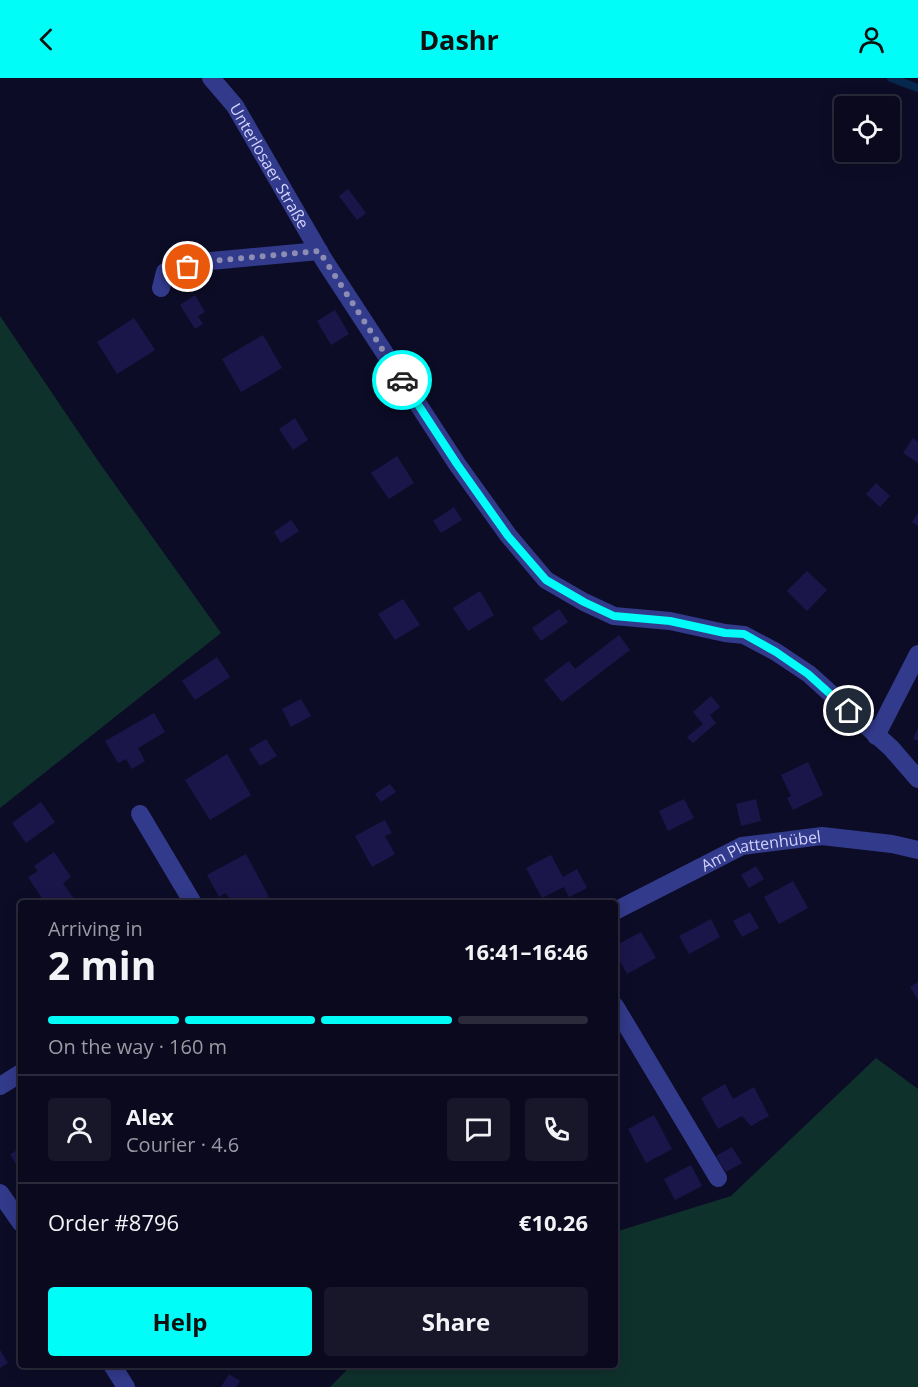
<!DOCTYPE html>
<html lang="en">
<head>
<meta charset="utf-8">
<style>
	:root { --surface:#0a091d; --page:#18172a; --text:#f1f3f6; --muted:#999aa4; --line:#2a2a3b; --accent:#00fdf7 }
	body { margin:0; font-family:"Open Sans",sans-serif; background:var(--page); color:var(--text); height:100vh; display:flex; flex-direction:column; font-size:22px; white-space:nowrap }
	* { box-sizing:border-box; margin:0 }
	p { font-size:20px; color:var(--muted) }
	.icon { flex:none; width:33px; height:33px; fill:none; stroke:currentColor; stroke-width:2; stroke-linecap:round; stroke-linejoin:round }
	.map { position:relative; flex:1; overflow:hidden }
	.side { position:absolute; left:18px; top:822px; width:600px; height:468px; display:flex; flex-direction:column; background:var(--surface); border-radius:6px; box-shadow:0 3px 15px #0003,0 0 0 2px var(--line) }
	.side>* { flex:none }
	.controls { position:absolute; left:834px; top:18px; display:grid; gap:12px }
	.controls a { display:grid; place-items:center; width:66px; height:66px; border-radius:6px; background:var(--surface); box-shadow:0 3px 15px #0003,0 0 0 2px var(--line); font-size:30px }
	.pin { position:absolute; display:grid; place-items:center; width:51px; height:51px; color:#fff; margin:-26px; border:3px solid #fff; border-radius:50%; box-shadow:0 2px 6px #0007 }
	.courier { position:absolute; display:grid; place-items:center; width:60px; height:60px; margin:-30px; border:4px solid #00fdf7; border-radius:50%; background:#fff; color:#222; box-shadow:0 2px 8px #0007 }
	.head em { font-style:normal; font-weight:700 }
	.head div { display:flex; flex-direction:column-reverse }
	.head { display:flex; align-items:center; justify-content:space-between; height:102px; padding:0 30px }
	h1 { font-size:39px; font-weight:700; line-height:45px }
	.bar { display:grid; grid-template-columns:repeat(4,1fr); gap:9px 6px; align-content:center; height:72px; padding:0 30px }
	.bar i { height:8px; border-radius:4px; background:var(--line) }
	.bar .current { background:var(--accent) }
	.bar p { grid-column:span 4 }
	.line { display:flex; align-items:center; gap:15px; padding:0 30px; border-top:2px solid var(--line) }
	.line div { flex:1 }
	.round { display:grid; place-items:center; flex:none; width:63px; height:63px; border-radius:6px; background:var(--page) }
	.primary-button { display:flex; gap:12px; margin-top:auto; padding:12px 30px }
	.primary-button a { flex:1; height:69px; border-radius:6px; background:var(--accent); color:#111; font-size:24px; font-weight:700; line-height:69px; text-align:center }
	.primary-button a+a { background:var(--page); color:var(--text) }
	header { display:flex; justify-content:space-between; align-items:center; height:78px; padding:0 30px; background:var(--accent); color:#111; font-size:27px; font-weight:700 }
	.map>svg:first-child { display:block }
	.green { fill:#0f312c }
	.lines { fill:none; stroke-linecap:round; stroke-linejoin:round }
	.stream { stroke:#06284c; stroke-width:8 }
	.building { fill:#1a164a }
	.minor { stroke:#323a8b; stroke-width:18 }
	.done { stroke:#8d8db3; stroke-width:6; stroke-dasharray:0 10.8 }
	.route { stroke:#00fdf7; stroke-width:8 }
	.labels { text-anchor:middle; stroke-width:4.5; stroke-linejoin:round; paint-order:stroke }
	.street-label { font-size:16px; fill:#d2d3ff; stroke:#0d0c27 }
</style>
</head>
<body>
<header><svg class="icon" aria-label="back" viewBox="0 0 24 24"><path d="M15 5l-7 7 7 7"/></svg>Dashr<svg class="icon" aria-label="person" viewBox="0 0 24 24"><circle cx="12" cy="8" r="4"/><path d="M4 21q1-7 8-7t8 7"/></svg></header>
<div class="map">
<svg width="918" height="1309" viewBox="0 0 918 1309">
	<rect width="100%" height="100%" fill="#0d0c27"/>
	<g class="green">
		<path d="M 0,238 L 98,383 L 221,555 L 0,730 Z"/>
		<path d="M 876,980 L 918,1011 L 918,1309 L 330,1309 L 352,1287 L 615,1287 L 615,1154 L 731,1118 Z"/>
	</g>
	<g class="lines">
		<path class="stream" d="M 891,0 L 918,10"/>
	</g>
	<g class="building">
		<path d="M 348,111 L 366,135 L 357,142 L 339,118 Z"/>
		<path d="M 195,217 L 205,234 L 198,238 L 203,246 L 195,251 L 180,227 Z"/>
		<path d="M 335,232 L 349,256 L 331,267 L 317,243 Z"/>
		<path d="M 134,240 L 155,272 L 117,296 L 97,264 Z"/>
		<path d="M 263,257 L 282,290 L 241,314 L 222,281 Z"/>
		<path d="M 295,340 L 308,362 L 293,372 L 279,351 Z"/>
		<path d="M 913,360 L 918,364 L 918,385 L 903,375 Z"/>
		<path d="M 397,378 L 414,405 L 389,421 L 371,395 Z"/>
		<path d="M 876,405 L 890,418 L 880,429 L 866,416 Z"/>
		<path d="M 454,429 L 462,442 L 441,455 L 433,443 Z"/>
		<path d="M 918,435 L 918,448 L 912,444 Z"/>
		<path d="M 291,442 L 299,453 L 281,465 L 274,454 Z"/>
		<path d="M 807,493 L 827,512 L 807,533 L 787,513 Z"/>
		<path d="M 480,513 L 494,537 L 468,553 L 453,530 Z"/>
		<path d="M 403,521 L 420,547 L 395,562 L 378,536 Z"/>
		<path d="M 559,531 L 568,544 L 541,563 L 532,550 Z"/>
		<path d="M 619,557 L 630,572 L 562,624 L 544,602 L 569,583 L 575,591 Z"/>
		<path d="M 217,579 L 230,599 L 195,622 L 182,603 Z"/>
		<path d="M 711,618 L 720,629 L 710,637 L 716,645 L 693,665 L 687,659 L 703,646 L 693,634 Z"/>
		<path d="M 301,621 L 311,638 L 291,649 L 282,631 Z"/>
		<path d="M 154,635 L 165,654 L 138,670 L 145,683 L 132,691 L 126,681 L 118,685 L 105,663 Z"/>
		<path d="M 918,650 L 918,663 L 913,661 Z"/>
		<path d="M 266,661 L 277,678 L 260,688 L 249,671 Z"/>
		<path d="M 227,676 L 251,717 L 210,742 L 185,702 Z"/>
		<path d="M 808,684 L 823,717 L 793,732 L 787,720 L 791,718 L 781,697 Z"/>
		<path d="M 390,706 L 396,714 L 381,724 L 375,716 Z"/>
		<path d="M 684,721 L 694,740 L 668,753 L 659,733 Z"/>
		<path d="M 756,721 L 761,743 L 741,748 L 736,726 Z"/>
		<path d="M 41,724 L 55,744 L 26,765 L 12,745 Z"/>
		<path d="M 385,742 L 392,755 L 385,758 L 395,776 L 372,789 L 355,758 Z"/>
		<path d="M 54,774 L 71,799 L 63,805 L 74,821 L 68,825 L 45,825 L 28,799 L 38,793 L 34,788 Z"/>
		<path d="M 246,776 L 269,819 L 258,825 L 232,825 L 226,815 L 219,819 L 207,797 Z"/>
		<path d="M 551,777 L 563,799 L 577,791 L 587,810 L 569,819 L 564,809 L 542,820 L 526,790 Z"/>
		<path d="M 756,788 L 764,801 L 749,810 L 741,797 Z"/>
		<path d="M 793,803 L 808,830 L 779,846 L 764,819 Z"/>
		<path d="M 750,834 L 759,850 L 742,859 L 733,843 Z"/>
		<path d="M 711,841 L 720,859 L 689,876 L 679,858 Z"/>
		<path d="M 641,854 L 656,880 L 627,896 L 615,874 L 615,868 Z"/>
		<path d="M 918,904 L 918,922 L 910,909 Z"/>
		<path d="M 725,1006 L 733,1021 L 754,1009 L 769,1038 L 751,1048 L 742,1038 L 718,1051 L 701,1020 Z"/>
		<path d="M 654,1037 L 672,1071 L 646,1085 L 628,1051 Z"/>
		<path d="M 732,1069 L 742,1085 L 726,1094 L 716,1078 Z"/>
		<path d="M 21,1070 L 21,1095 L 10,1076 Z"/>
		<path d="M 691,1087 L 702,1108 L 675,1122 L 664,1101 Z"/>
		<path d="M 0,1272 L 8,1285 L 0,1290 Z"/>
		<path d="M 229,1296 L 240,1303 L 236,1309 L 221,1309 Z"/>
	</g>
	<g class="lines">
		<g class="minor">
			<path id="s1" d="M 211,0 L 235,28 L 324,182 L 457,386 L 508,457 L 546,502 L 584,524 L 614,538 L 670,543 L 725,555 L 744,557 L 776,574 L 809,596 L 891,670 L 918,701"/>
			<path d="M 161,210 L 165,194 L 211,183 L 319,173"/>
			<path d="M 876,658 L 918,576"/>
			<path d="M 140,736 L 193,825"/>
			<path id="s2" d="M 615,833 L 742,768 L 822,758 L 892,766 L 918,772"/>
			<path d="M 615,928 L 718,1100"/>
			<path d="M 0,1008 L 21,995"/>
			<path d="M 0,1115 L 21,1145"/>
			<path d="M 112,1287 L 126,1309"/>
		</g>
	</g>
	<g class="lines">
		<path class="done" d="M 188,189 L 211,183 L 319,173 L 402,302"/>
		<path class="route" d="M 402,302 L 457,386 L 508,458 L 546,502 L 584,524 L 614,538 L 670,543 L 725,555 L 744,556 L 776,574 L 808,596 L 849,633"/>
	</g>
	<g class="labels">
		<g class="street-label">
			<text dy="6" stroke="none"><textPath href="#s1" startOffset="106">Unterlosaer Straße</textPath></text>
			<text dy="6" stroke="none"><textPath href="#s2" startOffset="160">Am Plattenhübel</textPath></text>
		</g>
	</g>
</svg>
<div class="controls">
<a><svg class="icon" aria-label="locate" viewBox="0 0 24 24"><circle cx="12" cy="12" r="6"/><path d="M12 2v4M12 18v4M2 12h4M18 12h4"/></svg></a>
</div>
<div class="pin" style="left:188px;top:189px;background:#ea580c"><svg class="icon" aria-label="bag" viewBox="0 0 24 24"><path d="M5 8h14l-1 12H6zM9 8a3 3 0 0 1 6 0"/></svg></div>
<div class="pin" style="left:849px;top:633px;background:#1f2937"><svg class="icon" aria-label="home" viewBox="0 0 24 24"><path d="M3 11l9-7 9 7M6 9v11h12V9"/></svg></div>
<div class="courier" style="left:402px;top:302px"><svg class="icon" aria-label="car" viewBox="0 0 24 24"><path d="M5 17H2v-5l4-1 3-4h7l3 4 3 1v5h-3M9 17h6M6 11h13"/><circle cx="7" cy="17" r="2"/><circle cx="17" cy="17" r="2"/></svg></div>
<section class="side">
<div class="head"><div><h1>2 min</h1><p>Arriving in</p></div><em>16:41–16:46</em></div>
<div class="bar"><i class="current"></i><i class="current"></i><i class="current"></i><i></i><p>On the way · 160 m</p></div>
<div class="line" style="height:108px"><a class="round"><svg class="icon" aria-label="person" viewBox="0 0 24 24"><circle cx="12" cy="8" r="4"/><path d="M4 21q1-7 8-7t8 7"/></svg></a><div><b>Alex</b><p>Courier · 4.6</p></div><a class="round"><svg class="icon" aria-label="chat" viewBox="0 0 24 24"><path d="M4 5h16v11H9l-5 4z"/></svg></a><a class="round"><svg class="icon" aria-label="phone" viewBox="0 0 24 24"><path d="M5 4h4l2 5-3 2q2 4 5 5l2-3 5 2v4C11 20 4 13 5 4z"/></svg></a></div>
<div class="line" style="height:78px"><div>Order #8796</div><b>€10.26</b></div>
<div class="primary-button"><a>Help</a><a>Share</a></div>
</section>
</div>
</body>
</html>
